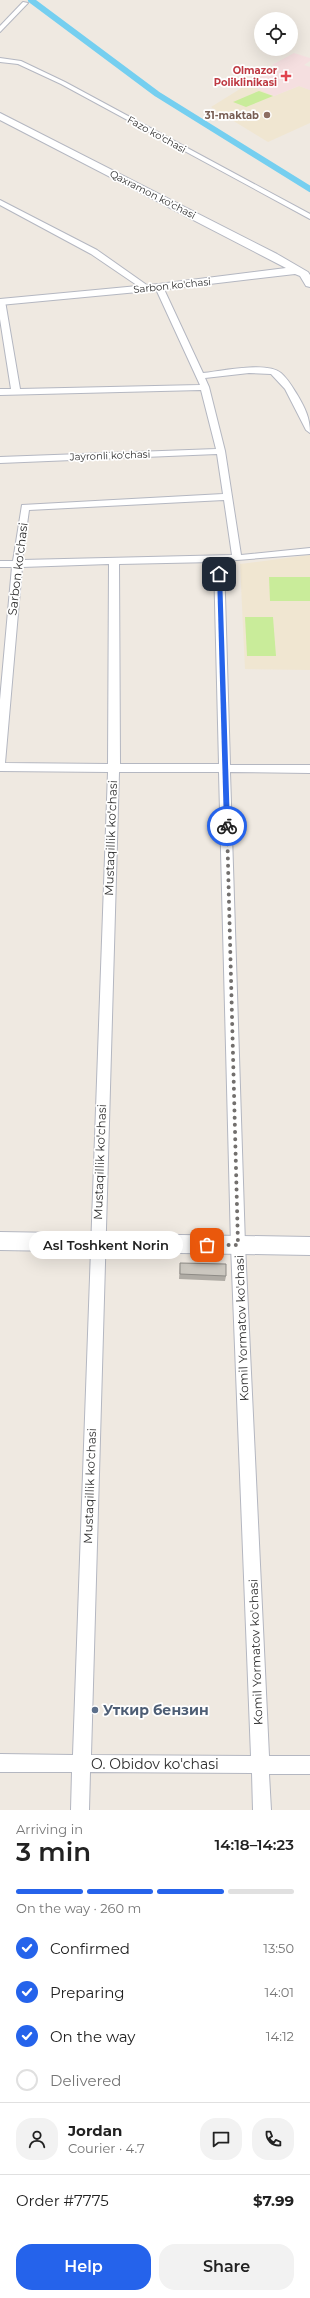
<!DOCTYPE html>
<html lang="en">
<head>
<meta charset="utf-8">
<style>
	:root { --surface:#fff; --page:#f2f2f2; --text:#222; --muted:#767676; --line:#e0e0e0; --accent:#2563eb }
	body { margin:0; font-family:Montserrat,sans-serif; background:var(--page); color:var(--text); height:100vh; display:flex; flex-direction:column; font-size:15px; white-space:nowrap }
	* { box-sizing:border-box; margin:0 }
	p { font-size:13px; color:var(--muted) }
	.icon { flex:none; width:22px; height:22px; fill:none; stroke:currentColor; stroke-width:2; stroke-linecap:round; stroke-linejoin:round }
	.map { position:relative; height:1810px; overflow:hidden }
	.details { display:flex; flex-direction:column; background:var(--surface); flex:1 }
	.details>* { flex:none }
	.tools { position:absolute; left:254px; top:12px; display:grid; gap:8px }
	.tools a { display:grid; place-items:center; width:44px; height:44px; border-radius:50%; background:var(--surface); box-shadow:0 4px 16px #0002; font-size:20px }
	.pin { position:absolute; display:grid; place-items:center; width:34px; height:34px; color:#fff; margin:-17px; border-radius:8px; box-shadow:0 2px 6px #0006 }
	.courier { position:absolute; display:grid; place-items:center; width:40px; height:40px; margin:-20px; border:3px solid #2563eb; border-radius:50%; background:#fff; color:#222; box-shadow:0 1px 5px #0007 }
	.bubble { position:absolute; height:28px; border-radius:14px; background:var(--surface); box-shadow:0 4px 16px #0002; font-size:13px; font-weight:600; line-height:28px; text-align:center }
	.summary em { font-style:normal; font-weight:600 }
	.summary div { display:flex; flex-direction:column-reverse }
	.summary { display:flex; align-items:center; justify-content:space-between; height:68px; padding:0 16px }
	h1 { font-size:26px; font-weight:600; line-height:30px }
	.bar { display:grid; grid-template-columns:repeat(4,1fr); gap:6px 4px; align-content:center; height:48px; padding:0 16px }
	.bar i { height:5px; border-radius:3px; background:var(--line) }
	.bar .current { background:var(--accent) }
	.bar p { grid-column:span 4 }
	.line { display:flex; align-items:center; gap:10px; padding:0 16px; border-top:1px solid var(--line) }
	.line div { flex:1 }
	.round { display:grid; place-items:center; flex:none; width:42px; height:42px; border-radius:16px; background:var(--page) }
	ol { padding:0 16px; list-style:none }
	li { display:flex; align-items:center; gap:12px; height:44px }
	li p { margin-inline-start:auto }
	li .icon { padding:4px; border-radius:50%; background:var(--accent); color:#fff; stroke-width:4 }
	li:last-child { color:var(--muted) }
	li i { width:22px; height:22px; border:2px solid var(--line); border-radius:50% }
	.action { display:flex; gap:8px; margin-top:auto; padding:8px 16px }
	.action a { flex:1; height:46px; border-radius:16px; background:var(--accent); color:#fff; font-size:16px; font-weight:600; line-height:46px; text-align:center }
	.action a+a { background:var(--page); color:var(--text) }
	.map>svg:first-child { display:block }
	.education { fill:#f0e6d1 }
	.medical { fill:#f5dfe0 }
	.pitch { fill:#c9ec9a }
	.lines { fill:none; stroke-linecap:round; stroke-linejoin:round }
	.canal { stroke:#75cff0; stroke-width:6 }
	.street-casing { stroke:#b4b7c1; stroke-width:2 }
	.secondary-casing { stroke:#b4b7c1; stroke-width:2 }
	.street { fill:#fff; fill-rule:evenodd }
	.secondary { fill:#fff; fill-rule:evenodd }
	.wall { fill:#afaba4 }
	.building { fill:#cbc7bf; stroke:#8e8b86 }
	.route { fill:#2563eb }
	.done { stroke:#726f6d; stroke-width:4; stroke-dasharray:0 7.2 }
	.health-dot { fill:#e0444e; stroke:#fff; stroke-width:1.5 }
	.education-dot { fill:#8d6e63; stroke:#fff; stroke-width:1.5 }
	.service-dot { fill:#5c6f8a; stroke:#fff; stroke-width:1.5 }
	.labels { text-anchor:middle; stroke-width:3.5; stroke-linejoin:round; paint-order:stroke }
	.far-health-label { font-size:10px; font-weight:bold; fill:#be3a42; stroke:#fff; text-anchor:end }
	.far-education-label { font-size:10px; font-weight:bold; fill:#785e54; stroke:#fff; text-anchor:end }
	.far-street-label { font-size:10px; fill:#2e2e2e; stroke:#fff }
	.street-label { font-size:12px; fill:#2e2e2e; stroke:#fff }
	.near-service-label { font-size:14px; font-weight:bold; fill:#4e5e75; stroke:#fff; text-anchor:start }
	.near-street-label { font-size:14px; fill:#2e2e2e; stroke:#fff }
</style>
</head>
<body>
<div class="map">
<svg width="310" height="1810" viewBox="0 0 310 1810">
	<rect width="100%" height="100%" fill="#efe9e1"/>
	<g class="education">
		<path d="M 248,84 L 274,96 L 299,86 L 310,90 L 310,123 L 268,142 L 211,107 Z"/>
		<path d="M 310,555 L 310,670 L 245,669 L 240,564 Z"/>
	</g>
	<path class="medical" d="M 294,53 L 310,58 L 310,61 L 304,65 L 310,67 L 310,90 L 299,86 L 274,96 L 248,84 L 277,67 L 272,65 Z"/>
	<g class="pitch">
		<path d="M 259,91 L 273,96 L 246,107 L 233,102 Z"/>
		<path d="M 269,577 L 310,577 L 310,601 L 270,601 Z"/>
		<path d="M 245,617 L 273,617 L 276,656 L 247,656 Z"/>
	</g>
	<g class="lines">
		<path class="canal" d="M 31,0 L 157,94 L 310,189"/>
		<defs>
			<g id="street">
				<path d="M 23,2 L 28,3 L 0,32 L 0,26 Z"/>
				<path d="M 0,58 L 21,61 L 65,82 L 310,214 L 310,219 L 61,84 L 18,64 L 0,62 Z"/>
				<path d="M 0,200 L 97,250 L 151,288 L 144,290 L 91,254 L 0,205 Z"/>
				<path d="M 156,285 L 163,287 L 203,373 C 222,371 267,361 281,373 C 288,379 293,388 298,396 C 305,408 310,418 310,433 L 306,430 L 285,389 L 271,374 L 249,373 L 205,378 L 209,387 L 225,451 L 241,555 L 310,548 L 310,554 L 224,561 L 230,765 L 310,765 L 310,773 L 230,772 L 245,1245 L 269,1756 L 310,1756 L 310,1774 L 269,1774 L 271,1810 L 253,1810 L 252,1773 L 90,1772 L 89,1810 L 71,1810 L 72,1772 L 0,1772 L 0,1754 L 73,1755 L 108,772 L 0,771 L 0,700 L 12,567 L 0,567 L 0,561 L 13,561 L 22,505 L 223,494 L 217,454 L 0,463 L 0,457 L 216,449 L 201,390 L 0,395 L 0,389 L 11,389 L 0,319 L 0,299 L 5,301 L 20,389 L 200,385 L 155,287 ZM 224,500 L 232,555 L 22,560 L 29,510 ZM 214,562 L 219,764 L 120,764 L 119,564 ZM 109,564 L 108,764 L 5,763 L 22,567 ZM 119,772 L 219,772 L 231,1245 L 251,1756 L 91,1755 Z"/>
			</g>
			<g id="secondary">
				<path d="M 0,113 L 277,254 L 308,272 L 310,275 L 310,287 L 306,286 L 300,276 L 295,274 L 159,290 L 0,305 L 0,299 L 159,284 L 286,268 L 0,120 Z"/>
				<path d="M 0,1232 L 310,1237 L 310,1255 L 0,1250 Z"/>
			</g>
		</defs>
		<use href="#street" class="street-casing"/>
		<use href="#secondary" class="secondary-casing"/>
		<use href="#street" class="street"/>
		<use href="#secondary" class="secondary"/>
	</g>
	<path class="wall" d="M 180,1263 L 226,1276 L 225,1281 L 179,1279 Z"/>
	<path class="building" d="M 180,1263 L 226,1264 L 226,1276 L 180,1274 Z"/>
	<path class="route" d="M 219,572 L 222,574 L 230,826 L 227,829 L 224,826 L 217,574 Z"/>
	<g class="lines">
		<path class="done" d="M 207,1245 L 238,1245 L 227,826"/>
	</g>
	<path class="health-dot" d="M284 70h4v4h4v4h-4v4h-4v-4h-4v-4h4z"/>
	<circle class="education-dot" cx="267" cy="115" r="4"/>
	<circle class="service-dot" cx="95" cy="1710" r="4"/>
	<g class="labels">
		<g class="far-health-label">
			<text x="277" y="74">Olmazor<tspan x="277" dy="12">Poliklinikasi</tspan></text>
		</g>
		<g class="far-education-label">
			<text x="259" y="119">31-maktab</text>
		</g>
		<g class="far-street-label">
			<text transform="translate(157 134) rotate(29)" y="4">Fazo ko'chasi</text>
			<text transform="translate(153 194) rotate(27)" y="4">Qaxramon ko'chasi</text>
			<text transform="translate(172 285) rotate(-6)" y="4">Sarbon ko'chasi</text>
			<text transform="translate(110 455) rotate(-2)" y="4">Jayronli ko'chasi</text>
		</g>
		<g class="street-label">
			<text transform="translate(18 569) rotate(-83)" y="4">Sarbon ko'chasi</text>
			<text transform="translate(111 838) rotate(-88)" y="4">Mustaqillik ko'chasi</text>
			<text transform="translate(100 1162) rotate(-88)" y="4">Mustaqillik ko'chasi</text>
			<text transform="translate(242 1328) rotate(-92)" y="4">Komil Yormatov ko'chasi</text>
			<text transform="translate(90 1486) rotate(-88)" y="4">Mustaqillik ko'chasi</text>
			<text transform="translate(256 1652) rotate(-92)" y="4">Komil Yormatov ko'chasi</text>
		</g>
		<g class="near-service-label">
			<text x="103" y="1715">Уткир бензин</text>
		</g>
		<g class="near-street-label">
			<text x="155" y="1769">O. Obidov ko'chasi</text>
		</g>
	</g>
</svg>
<div class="tools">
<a><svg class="icon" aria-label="locate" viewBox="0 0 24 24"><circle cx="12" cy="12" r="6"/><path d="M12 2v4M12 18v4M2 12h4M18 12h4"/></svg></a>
</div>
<div class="pin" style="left:207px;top:1245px;background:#ea580c"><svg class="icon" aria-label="bag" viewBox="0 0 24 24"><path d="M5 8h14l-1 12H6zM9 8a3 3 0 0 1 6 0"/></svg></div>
<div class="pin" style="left:219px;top:574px;background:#1f2937"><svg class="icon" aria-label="home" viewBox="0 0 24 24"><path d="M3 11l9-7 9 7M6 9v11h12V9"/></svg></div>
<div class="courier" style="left:227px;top:826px"><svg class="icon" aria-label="bike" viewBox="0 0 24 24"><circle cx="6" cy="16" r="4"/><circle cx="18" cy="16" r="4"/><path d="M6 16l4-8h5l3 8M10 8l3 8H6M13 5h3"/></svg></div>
<div class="bubble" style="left:29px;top:1231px;width:154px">Asl Toshkent Norin</div>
</div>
<section class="details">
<div class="summary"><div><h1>3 min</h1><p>Arriving in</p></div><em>14:18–14:23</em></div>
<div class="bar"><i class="current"></i><i class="current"></i><i class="current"></i><i></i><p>On the way · 260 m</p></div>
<ol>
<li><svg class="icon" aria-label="check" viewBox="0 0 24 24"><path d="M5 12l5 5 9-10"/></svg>Confirmed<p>13:50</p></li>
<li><svg class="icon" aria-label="check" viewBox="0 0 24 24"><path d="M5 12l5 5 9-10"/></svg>Preparing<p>14:01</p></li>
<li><svg class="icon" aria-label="check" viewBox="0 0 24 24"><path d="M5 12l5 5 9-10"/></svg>On the way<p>14:12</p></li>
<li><i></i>Delivered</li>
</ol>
<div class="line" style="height:72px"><a class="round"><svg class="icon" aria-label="person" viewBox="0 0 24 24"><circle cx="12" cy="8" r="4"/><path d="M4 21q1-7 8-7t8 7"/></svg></a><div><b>Jordan</b><p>Courier · 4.7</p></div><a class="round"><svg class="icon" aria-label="chat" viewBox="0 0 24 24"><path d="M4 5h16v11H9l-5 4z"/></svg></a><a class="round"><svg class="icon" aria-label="phone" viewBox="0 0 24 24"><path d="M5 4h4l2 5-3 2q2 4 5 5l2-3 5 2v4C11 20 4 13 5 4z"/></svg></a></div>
<div class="line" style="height:52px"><div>Order #7775</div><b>$7.99</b></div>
<div class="action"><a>Help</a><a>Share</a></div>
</section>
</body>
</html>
